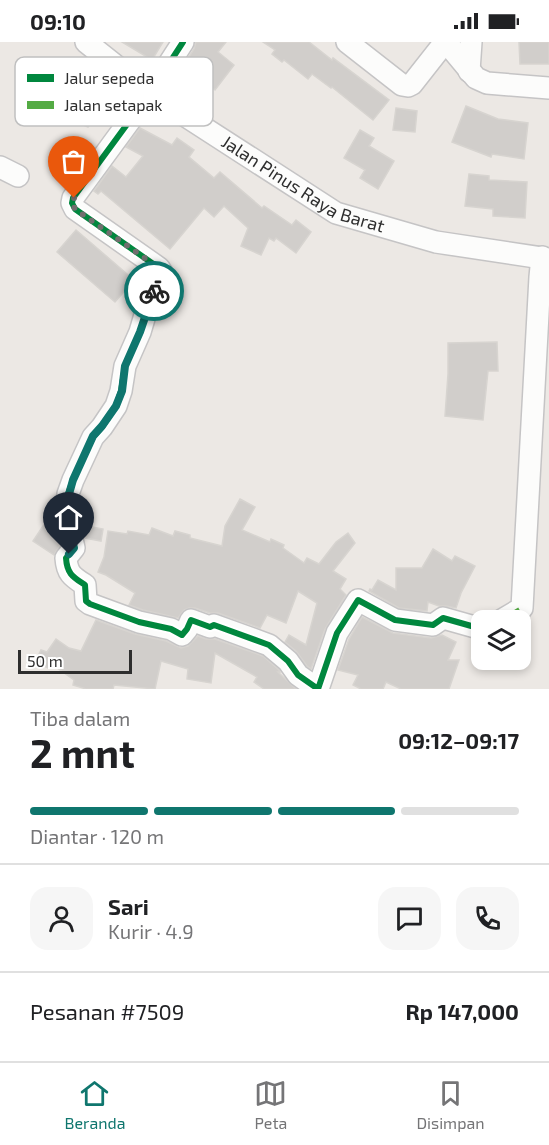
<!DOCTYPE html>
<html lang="id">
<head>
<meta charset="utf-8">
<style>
	:root { --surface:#fff; --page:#f6f6f6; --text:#202124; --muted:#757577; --line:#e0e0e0; --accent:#0f766e }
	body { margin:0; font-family:"Exo 2",sans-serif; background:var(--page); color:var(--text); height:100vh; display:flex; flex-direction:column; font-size:22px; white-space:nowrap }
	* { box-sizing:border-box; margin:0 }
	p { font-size:20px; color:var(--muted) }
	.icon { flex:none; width:33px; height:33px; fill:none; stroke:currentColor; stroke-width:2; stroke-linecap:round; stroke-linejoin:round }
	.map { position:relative; height:647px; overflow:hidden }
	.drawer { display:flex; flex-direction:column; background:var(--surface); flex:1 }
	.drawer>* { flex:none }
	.controls { position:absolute; left:471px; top:568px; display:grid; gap:12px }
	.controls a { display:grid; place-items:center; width:60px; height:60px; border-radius:12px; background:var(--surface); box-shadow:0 3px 9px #0003; font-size:30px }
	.scale { position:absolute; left:18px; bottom:15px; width:114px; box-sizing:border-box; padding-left:6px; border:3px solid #2e2e2e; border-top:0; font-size:16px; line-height:21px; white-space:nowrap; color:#2e2e2e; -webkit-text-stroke:4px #fff; paint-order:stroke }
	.pin { position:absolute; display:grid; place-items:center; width:51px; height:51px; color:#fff; margin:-62px -26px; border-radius:50% 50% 50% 0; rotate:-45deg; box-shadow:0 0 6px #0007 }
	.pin .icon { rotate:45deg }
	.courier { position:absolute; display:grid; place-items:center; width:60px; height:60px; margin:-30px; border:4px solid #0f766e; border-radius:50%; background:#fff; color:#222; box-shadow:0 2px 8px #0007 }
	.summary em { font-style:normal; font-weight:700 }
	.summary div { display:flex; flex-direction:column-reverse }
	.summary { display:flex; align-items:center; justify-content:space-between; height:102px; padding:0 30px }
	h1 { font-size:39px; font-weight:700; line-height:45px }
	.bar { display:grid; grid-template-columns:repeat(4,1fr); gap:9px 6px; align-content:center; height:72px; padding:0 30px }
	.bar i { height:8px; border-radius:4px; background:var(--line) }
	.bar .on { background:var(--accent) }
	.bar p { grid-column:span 4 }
	.line { display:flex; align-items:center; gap:15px; padding:0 30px; border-top:2px solid var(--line) }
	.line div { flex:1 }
	.round { display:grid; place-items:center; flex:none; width:63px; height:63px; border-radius:18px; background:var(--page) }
	.status { display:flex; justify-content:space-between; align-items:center; height:42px; padding:0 30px; background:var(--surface); direction:ltr }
	.status svg { height:16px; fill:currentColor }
	.tabs { display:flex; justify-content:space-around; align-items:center; height:84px; border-top:2px solid var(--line); background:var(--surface); font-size:16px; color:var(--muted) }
	.tabs a { display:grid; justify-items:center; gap:3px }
	.tabs .on { color:var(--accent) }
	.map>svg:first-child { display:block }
	.building { fill:#d1cecb; stroke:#d7d4d0; stroke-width:1.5 }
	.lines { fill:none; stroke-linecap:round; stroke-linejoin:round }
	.minor-casing { stroke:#c5c4c5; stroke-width:24 }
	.minor { stroke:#fcfcfb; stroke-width:21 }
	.quiet { stroke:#54ab44; stroke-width:4.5; stroke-dasharray:9 4.5; stroke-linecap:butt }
	.cycleway-casing { stroke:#fff; stroke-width:10 }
	.cycleway { stroke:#00873e; stroke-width:6 }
	.done { stroke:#706f6e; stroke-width:6; stroke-dasharray:0 10.8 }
	.route { stroke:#0f766e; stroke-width:8 }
	.labels { text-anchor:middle; stroke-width:4.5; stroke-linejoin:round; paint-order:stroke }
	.street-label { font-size:18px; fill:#2e2e2e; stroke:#fff }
	.key { fill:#fff; stroke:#c0c0c0; stroke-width:1.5 }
	.key-label { font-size:16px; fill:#2e2e2e }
</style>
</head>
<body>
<div class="status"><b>09:10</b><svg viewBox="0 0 49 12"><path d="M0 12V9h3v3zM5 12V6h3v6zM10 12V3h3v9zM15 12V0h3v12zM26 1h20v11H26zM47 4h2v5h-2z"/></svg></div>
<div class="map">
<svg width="549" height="647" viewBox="0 0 549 647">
	<rect width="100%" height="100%" fill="#ece8e4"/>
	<g class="building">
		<path d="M 122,0 L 163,0 L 152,18 Z"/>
		<path d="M 196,0 L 226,0 L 218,10 L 234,23 L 215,48 L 195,31 L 192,34 L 182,26 L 194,7 Z"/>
		<path d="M 263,0 L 309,0 L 332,18 L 333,16 L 389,58 L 373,78 L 332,45 L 331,46 L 312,32 L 308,37 L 284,18 L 282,20 L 272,12 L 275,8 Z"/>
		<path d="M 519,0 L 549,0 L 549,22 L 520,22 Z"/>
		<path d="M 93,48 L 107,58 L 88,85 L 72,78 Z"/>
		<path d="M 466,64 L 498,77 L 528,81 L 524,117 L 492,112 L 491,115 L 452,100 Z"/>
		<path d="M 396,66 L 417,69 L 415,90 L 393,88 Z"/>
		<path d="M 140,86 L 172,103 L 177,96 L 194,108 L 189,115 L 214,136 L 220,130 L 262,166 L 264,164 L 292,183 L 296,178 L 311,190 L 296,211 L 276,196 L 274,199 L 269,196 L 261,213 L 241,204 L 248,186 L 224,164 L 214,175 L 204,166 L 170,207 L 101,149 L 98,152 L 94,149 L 112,124 L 126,135 L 143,114 L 126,105 Z"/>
		<path d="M 360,88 L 374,96 L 369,104 L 394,119 L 378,147 L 360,136 L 365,128 L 344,116 Z"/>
		<path d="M 469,132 L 489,134 L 489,138 L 527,140 L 525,176 L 493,174 L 493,167 L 465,164 Z"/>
		<path d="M 76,188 L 134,238 L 115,260 L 57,210 Z"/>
		<path d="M 497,300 L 498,329 L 488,329 L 483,378 L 445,374 L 448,332 L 448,301 Z"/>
		<path d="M 240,457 L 255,465 L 242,488 L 270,500 L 271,497 L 284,503 L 283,506 L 304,521 L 307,516 L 319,522 L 336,500 L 348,491 L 355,501 L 333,529 L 346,537 L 340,547 L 346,553 L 325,587 L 311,627 L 307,624 L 296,609 L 285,600 L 289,593 L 306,603 L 317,561 L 298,549 L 286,581 L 267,573 L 260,586 L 218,571 L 210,571 L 195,566 L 189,566 L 184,568 L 178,576 L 143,568 L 129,563 L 135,551 L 106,533 L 98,530 L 104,515 L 108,489 L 127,492 L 128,489 L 149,493 L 152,486 L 173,494 L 175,489 L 190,493 L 190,496 L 222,504 L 225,484 Z"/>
		<path d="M 47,478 L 56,484 L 60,503 L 54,513 L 33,499 Z"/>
		<path d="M 82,483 L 103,487 L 101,499 L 85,496 Z"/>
		<path d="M 433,507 L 452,519 L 455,514 L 475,524 L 461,551 L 456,566 L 446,564 L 439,564 L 428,560 L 427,569 L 399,566 L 369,549 L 370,547 L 372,548 L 378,538 L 396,548 L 396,526 L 422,526 Z"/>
		<path d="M 362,575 L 393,591 L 431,596 L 442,593 L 456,600 L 448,618 L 459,618 L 449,647 L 401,647 L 386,640 L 383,647 L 361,647 L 353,643 L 358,633 L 338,628 L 349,597 Z"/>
		<path d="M 96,578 L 135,592 L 166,599 L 181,606 L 188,604 L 198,594 L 206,597 L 215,597 L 263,614 L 279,628 L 280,630 L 278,630 L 296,647 L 264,647 L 254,640 L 257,635 L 215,611 L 211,641 L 187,637 L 188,627 L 161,619 L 155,647 L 114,643 L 113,647 L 86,647 L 73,643 L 74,638 L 50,621 L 48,626 L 35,620 L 41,608 L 47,610 L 56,597 L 69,606 L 81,609 Z"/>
	</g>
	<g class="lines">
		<defs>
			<g id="minor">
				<path id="s1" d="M 86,0 L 150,51 L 336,171 L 436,200 L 549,217"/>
				<path d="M 183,0 L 150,51 L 73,156 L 72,161 L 75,167 L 159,226 L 162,231 L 150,256 L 140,290 L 125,324 L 121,349 L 116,364 L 102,385 L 93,395 L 73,438 L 68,452 L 67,464 L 68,479 L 74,506 L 66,516 C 67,532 73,535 85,543 L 86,559 L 90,562 L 139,580 L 171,587 L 182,593 L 187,587 L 191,578 L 210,585 L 214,583 L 269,603 L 288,619 L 298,633 L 318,647 L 337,591 L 358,558 L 395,578 L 433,583 L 443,576 L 482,587"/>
				<path d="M 347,0 L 402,43 L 408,44 L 412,42 L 445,0"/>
				<path d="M 446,0 L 476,36 L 487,41 L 549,46"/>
				<path d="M 469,29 L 471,0"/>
				<path d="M 0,125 L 18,134"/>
				<path d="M 500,579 L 522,566 L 540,235 L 542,215"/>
			</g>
		</defs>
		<use href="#minor" class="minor-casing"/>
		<use href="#minor" class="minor"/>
		<path class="quiet" d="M 500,579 L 522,566"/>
		<defs>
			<path id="cycleway" d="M 183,0 L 150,51 L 73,156 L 72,161 L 75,167 L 159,226 L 162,231 L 150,256 L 140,290 L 125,324 L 121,349 L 116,364 L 102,385 L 93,395 L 73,438 L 68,452 L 67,464 L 68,479 L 74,506 L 66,516 C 67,532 73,535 85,543 L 86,559 L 90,562 L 139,580 L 171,587 L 182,593 L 187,587 L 191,578 L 210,585 L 214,583 L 269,603 L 288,619 L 298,633 L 318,647 L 337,591 L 358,558 L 395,578 L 433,583 L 443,576 L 482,587"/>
		</defs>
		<use href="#cycleway" class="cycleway-casing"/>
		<use href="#cycleway" class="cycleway"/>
	</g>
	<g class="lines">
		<path class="done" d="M 74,156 L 72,161 L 75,167 L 159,226 L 162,231 L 154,249"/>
		<path class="route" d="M 69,512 L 74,506 L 68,479 L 67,464 L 69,452 L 73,438 L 93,394 L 102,384 L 116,364 L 122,349 L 125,324 L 140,290 L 154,249"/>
	</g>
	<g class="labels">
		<g class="street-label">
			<text dy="6" stroke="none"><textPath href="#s1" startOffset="261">Jalan Pinus Raya Barat</textPath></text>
		</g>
	</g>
	<rect x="15" y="15" width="198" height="69" rx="9" class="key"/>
	<rect x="27" y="32" width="27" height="8" fill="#00873e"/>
	<rect x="27" y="59" width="27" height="8" fill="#54ab44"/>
	<g class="key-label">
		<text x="64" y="42">Jalur sepeda</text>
		<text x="64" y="69">Jalan setapak</text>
	</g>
</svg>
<div class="controls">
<a><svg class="icon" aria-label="layers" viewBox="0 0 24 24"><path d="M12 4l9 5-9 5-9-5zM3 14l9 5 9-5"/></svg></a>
</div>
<div class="scale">50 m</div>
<div class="pin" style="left:74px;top:156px;background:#ea580c"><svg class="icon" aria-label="bag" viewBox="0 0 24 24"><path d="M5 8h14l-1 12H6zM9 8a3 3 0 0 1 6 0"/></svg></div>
<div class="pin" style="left:69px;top:512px;background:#1f2937"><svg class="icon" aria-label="home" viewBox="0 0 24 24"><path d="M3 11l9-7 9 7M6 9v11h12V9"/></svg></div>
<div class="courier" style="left:154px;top:249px"><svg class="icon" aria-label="bike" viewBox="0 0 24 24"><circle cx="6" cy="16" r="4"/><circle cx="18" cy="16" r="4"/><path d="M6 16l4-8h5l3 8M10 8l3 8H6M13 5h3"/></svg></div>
</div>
<section class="drawer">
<div class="summary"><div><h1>2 mnt</h1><p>Tiba dalam</p></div><em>09:12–09:17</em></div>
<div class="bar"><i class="on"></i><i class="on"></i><i class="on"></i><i></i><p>Diantar · 120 m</p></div>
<div class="line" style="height:108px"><a class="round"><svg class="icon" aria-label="person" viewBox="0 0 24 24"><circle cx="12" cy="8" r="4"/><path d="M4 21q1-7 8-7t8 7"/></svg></a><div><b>Sari</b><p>Kurir · 4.9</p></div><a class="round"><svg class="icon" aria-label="chat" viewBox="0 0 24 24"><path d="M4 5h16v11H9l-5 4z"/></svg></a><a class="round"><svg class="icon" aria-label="phone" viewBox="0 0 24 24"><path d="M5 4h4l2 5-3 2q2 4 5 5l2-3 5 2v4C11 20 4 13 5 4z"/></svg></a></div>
<div class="line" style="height:78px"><div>Pesanan #7509</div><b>Rp 147,000</b></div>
</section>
<nav class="tabs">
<a class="on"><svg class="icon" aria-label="home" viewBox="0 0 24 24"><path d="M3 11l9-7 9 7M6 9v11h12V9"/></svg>Beranda</a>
<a><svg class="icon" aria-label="map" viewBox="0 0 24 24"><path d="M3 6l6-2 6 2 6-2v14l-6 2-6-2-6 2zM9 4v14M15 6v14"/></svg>Peta</a>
<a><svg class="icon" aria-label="saved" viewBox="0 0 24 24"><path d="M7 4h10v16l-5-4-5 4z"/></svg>Disimpan</a>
</nav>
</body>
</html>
